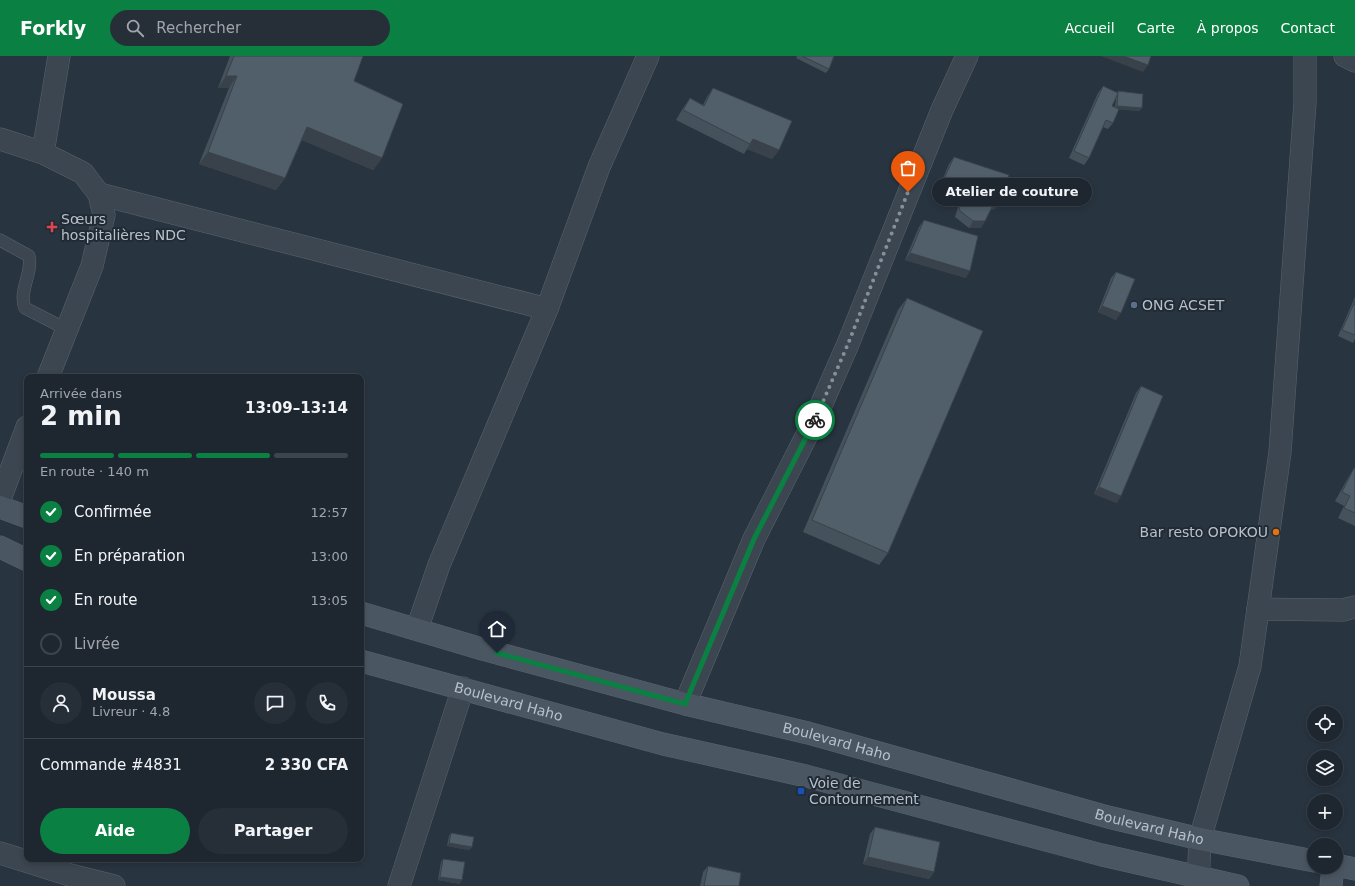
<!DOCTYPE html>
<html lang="fr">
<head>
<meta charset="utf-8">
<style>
	:root { --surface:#1e2730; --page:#262f38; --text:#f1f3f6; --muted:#a1a5ab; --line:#3c444c; --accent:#0b8043 }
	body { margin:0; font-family:"DejaVu Sans",sans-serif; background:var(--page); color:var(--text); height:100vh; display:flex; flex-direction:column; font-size:15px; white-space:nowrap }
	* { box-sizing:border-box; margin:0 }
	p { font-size:13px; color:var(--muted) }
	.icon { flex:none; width:22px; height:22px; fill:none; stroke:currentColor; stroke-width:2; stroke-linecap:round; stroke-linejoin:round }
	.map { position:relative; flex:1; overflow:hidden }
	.drawer { position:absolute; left:24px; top:318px; width:340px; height:488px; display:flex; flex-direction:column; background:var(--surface); border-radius:8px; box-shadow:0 2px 6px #0003,0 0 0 1px var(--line) }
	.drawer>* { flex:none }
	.buttons { position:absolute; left:1307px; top:650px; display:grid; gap:8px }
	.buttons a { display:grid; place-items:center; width:36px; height:36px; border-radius:50%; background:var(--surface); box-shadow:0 2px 6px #0003,0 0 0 1px var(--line); font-size:20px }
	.pin { position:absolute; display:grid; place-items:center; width:34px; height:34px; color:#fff; margin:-41px -17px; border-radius:50% 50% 50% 0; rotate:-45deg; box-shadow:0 0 4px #0007 }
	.pin .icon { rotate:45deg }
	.courier { position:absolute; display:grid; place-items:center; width:40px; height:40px; margin:-20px; border:3px solid #0b8043; border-radius:50%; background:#fff; color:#222; box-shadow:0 1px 5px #0007 }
	.bubble { position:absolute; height:28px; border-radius:14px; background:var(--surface); box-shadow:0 2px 6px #0003,0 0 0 1px var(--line); font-size:13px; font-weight:700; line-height:28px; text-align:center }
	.head em { font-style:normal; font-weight:700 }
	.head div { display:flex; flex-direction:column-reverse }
	.head { display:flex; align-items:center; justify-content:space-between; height:68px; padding:0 16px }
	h1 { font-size:26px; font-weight:700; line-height:30px }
	.bar { display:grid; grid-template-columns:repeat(4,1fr); gap:6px 4px; align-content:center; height:48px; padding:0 16px }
	.bar i { height:5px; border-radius:3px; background:var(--line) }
	.bar .selected { background:var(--accent) }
	.bar p { grid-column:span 4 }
	.line { display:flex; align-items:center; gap:10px; padding:0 16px; border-top:1px solid var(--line) }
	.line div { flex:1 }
	.round { display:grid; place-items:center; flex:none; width:42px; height:42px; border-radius:21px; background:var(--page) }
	ol { padding:0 16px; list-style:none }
	li { display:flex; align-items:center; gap:12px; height:44px }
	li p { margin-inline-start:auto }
	li .icon { padding:4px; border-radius:50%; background:var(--accent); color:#fff; stroke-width:4 }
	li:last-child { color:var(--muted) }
	li i { width:22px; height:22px; border:2px solid var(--line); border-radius:50% }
	.cta { display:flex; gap:8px; margin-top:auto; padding:8px 16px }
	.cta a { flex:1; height:46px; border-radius:24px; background:var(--accent); color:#fff; font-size:16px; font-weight:700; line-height:46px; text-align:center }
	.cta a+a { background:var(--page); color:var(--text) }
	header { display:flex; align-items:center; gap:24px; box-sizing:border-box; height:56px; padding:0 20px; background:var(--accent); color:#fff }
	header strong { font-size:19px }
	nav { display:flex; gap:22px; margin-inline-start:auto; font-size:14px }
	.search { width:280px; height:36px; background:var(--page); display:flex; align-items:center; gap:10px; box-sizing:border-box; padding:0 14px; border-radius:22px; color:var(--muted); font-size:15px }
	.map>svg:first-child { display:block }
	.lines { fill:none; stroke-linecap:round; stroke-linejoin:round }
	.service-casing { stroke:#59646d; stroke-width:13 }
	.minor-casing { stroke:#59646d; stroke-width:23 }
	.secondary-casing { stroke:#59646d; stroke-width:23 }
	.service { stroke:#3c4650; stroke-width:12 }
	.minor { stroke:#3c4650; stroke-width:22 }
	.secondary { stroke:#4a5662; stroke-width:22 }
	.wall { fill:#46525b; fill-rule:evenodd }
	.shaded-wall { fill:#39424a }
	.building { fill:#515f6a; stroke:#39424a }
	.done { stroke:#86909a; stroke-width:4; stroke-dasharray:0 7.2 }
	.route { stroke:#0b8043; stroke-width:5 }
	.health-dot { fill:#e0444e; stroke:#202b35; stroke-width:1.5 }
	.service-dot { fill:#5c6f8a; stroke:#202b35; stroke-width:1.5 }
	.food-dot { fill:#e8710a; stroke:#202b35; stroke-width:1.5 }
	.transit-dot { fill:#1a4fb4; stroke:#202b35; stroke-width:1.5 }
	.labels { text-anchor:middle; stroke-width:4; stroke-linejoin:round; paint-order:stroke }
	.poi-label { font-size:14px; fill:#b8c1ca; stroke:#202b35; text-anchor:start }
	.street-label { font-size:14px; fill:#b8c1ca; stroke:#202b35 }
</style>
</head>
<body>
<header>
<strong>Forkly</strong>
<div class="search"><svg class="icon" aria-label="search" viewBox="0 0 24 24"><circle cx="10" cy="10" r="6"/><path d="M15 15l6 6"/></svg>Rechercher</div>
<nav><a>Accueil</a><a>Carte</a><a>À propos</a><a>Contact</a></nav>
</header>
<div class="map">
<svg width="1355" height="830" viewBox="0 0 1355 830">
	<rect width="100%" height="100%" fill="#283440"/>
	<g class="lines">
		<defs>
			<path id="service" d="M 0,184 L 29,200 C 33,217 18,236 25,252 L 68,274"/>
			<g id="minor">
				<path d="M 1345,0 L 1355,5"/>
				<path d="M 0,83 L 43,97 L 83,117 L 99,138 L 104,159 L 92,210 L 48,321"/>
				<path d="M 43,97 L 59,0"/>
				<path d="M 99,138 L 547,253"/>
				<path d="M 0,443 L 27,371"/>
				<path d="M 1258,553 L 1343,554 L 1355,551"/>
				<path d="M 417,573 L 439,509 L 547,253 L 599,111 L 648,0"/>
				<path d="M 685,648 L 754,483 L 815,363 L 848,288 L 942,54 L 967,0"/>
				<path d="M 0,797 L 70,819 L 114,830"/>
				<path d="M 399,830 L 463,632"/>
				<path d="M 1198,830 L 1200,783 L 1250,610 L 1280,396 L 1305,47 L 1305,0"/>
			</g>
			<g id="secondary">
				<path d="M 0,451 L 27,461"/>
				<path d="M 0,491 L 27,504"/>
				<path id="s1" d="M 361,557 L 482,593 L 685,648 L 808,677 L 1108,761 L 1200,783 L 1314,805"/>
				<path id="s2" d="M 361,605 L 663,688 L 806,720 L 1102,799 L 1238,830"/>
				<path d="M 1336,809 L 1355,813"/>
				<path d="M 1331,830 L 1333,811"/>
			</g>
		</defs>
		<use href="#service" class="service-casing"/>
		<use href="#minor" class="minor-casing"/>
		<use href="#secondary" class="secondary-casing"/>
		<use href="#service" class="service"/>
		<use href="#minor" class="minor"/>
		<use href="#secondary" class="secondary"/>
	</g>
	<g class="wall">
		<path d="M 230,0 L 363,0 L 354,25 L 382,102 L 373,114 L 302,84 L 285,122 L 276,134 L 199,108 L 229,32 L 218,32 Z"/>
		<path d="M 797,0 L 834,0 L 829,13 L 826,17 L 796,2 Z"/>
		<path d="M 1103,30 L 1117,37 L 1118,35 L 1142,52 L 1139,55 L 1119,53 L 1113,67 L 1108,73 L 1103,71 L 1089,102 L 1084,109 L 1069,102 L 1098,37 ZM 1116,43 L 1115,51 L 1112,50 Z"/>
		<path d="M 713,32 L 779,94 L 772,103 L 747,93 L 744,98 L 676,64 L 683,52 L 690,42 L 703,49 L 707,41 Z"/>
		<path d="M 954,101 L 999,147 L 995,153 L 991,154 L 981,172 L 969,172 L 955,161 L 960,145 L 938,134 L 949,108 Z"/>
		<path d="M 924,164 L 966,222 L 905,204 L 919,171 Z"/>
		<path d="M 1116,216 L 1116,264 L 1098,256 L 1111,222 Z"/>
		<path d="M 1355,241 L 1355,283 L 1353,287 L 1338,280 Z"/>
		<path d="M 907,242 L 888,497 L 879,509 L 803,476 L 898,254 Z"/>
		<path d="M 1141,330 L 1117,447 L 1094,438 L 1136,337 Z"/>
		<path d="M 1354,412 L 1355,412 L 1355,470 L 1338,462 L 1344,450 L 1335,445 L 1348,422 Z"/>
		<path d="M 875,771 L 934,816 L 929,823 L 863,808 L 870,778 Z"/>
		<path d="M 451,777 L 472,791 L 469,794 L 447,790 L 449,780 Z"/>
		<path d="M 443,803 L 460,828 L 438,824 L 441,806 Z"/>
		<path d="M 708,810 L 739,830 L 700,830 L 703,816 Z"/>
	</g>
	<g class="shaded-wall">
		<path d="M 1101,0 L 1123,0 L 1148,9 L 1143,16 Z"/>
		<path d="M 226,20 L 237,20 L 229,32 L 218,32 Z"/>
		<path d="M 1117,50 L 1142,52 L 1139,55 L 1115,53 Z"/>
		<path d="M 307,71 L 382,102 L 373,114 L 299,83 Z"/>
		<path d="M 753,83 L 779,94 L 772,103 L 747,93 Z"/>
		<path d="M 208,96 L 285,122 L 276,134 L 199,108 Z"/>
		<path d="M 994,147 L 999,147 L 995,153 L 990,154 Z"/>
		<path d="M 973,165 L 985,165 L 981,172 L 969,172 Z"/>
		<path d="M 910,197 L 970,215 L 966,222 L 905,204 Z"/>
		<path d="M 1102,250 L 1121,257 L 1116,264 L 1098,256 Z"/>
		<path d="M 1099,431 L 1121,440 L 1117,447 L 1094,438 Z"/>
		<path d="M 449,787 L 472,791 L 469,794 L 447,790 Z"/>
		<path d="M 868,801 L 934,816 L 929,823 L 863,808 Z"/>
		<path d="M 440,821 L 462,824 L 460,828 L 438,824 Z"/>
	</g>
	<g class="building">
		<path d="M 234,0 L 363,0 L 354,25 L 403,48 L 382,102 L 307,71 L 285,122 L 208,96 L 237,20 L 226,20 Z"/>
		<path d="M 802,0 L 834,0 L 829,13 Z"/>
		<path d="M 1123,0 L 1151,0 L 1148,9 Z"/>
		<path d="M 1103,30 L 1118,37 L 1112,50 L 1119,53 L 1113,67 L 1106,64 L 1089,102 L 1074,95 Z"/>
		<path d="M 713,32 L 792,65 L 779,94 L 753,83 L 750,88 L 683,54 L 690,42 L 704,50 Z"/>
		<path d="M 1118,35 L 1143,38 L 1142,52 L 1117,50 Z"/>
		<path d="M 954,101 L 1009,119 L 999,147 L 994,147 L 985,165 L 973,165 L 959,154 L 964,138 L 942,127 Z"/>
		<path d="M 924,164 L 978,180 L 970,215 L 910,197 Z"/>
		<path d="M 1116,216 L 1135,223 L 1121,257 L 1102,250 Z"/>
		<path d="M 907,242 L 983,275 L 888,497 L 812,464 Z"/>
		<path d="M 1355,245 L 1355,279 L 1342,274 Z"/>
		<path d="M 1141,330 L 1163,340 L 1121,440 L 1099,431 Z"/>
		<path d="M 1354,412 L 1355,412 L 1355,457 L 1344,452 L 1350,440 L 1342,436 Z"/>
		<path d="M 875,771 L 940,786 L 934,816 L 868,801 Z"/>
		<path d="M 451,777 L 474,781 L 472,791 L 449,787 Z"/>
		<path d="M 443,803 L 465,806 L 462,824 L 440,821 Z"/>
		<path d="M 708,810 L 741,817 L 739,830 L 704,830 Z"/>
	</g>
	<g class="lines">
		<path class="done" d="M 815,364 L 848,288 L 908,136"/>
		<path class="route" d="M 497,597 L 685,648 L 754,483 L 815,364"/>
	</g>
	<path class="health-dot" d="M50 165h4v4h4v4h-4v4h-4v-4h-4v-4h4z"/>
	<circle class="service-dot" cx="1134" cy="249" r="4"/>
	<circle class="food-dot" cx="1276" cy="476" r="4"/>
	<rect class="transit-dot" x="797" y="731" width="8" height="8" rx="2"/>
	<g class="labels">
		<g class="poi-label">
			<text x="61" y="168">Sœurs<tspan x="61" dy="16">hospitalières NDC</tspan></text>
			<text x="1142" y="254">ONG ACSET</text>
			<text x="1268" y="481" text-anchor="end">Bar resto OPOKOU</text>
			<text x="809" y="732">Voie de<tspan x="809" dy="16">Contournement</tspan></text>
		</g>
		<g class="street-label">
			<text dy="5" stroke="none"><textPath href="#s2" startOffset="153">Boulevard Haho</textPath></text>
			<text dy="5" stroke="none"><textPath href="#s1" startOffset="493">Boulevard Haho</textPath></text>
			<text dy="5" stroke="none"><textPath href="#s1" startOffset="817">Boulevard Haho</textPath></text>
		</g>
	</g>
</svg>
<div class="buttons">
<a><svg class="icon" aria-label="locate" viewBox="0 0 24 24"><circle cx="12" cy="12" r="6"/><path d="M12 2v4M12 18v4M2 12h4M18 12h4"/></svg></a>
<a><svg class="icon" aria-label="layers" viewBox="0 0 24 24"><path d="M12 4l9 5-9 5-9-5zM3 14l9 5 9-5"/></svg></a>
<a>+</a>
<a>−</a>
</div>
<div class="pin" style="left:908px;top:136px;background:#ea580c"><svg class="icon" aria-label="bag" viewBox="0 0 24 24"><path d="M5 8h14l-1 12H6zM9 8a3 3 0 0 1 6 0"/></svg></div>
<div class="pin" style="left:497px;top:597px;background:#1f2937"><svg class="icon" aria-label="home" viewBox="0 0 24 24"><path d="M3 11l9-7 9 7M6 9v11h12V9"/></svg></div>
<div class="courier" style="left:815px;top:364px"><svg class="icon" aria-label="bike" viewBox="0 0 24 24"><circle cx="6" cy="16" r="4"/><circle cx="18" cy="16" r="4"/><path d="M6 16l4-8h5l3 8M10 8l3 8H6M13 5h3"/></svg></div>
<div class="bubble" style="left:932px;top:122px;width:160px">Atelier de couture</div>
<section class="drawer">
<div class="head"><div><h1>2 min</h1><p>Arrivée dans</p></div><em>13:09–13:14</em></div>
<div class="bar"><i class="selected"></i><i class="selected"></i><i class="selected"></i><i></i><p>En route · 140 m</p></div>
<ol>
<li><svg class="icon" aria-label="check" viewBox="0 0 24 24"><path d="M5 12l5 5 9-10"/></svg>Confirmée<p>12:57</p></li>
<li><svg class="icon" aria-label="check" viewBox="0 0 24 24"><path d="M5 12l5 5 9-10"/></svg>En préparation<p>13:00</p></li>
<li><svg class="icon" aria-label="check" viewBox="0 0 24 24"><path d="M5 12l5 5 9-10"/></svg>En route<p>13:05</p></li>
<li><i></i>Livrée</li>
</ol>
<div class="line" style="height:72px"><a class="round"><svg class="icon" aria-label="person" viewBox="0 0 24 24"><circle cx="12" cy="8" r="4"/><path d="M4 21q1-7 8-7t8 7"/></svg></a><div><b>Moussa</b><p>Livreur · 4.8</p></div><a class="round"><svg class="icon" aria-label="chat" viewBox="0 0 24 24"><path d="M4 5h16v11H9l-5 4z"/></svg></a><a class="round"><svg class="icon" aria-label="phone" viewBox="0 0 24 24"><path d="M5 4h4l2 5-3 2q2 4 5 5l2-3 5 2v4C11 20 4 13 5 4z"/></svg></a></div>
<div class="line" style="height:52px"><div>Commande #4831</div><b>2 330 CFA</b></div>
<div class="cta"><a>Aide</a><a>Partager</a></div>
</section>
</div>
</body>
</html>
